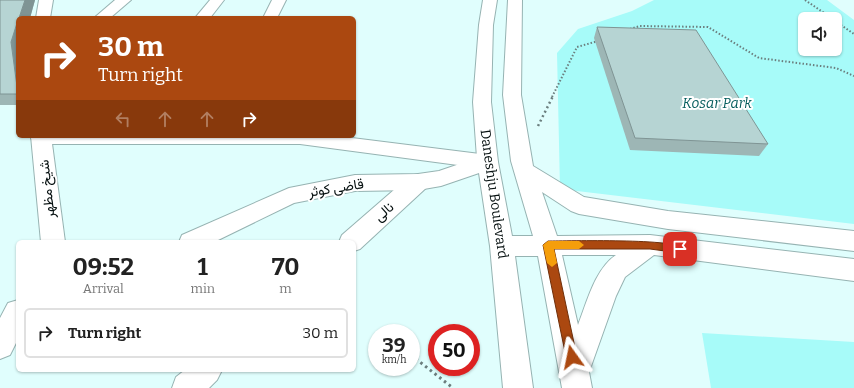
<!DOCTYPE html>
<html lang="en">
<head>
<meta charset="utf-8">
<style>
  :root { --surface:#fff; --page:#f2f2f2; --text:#222; --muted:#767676; --line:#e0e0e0 }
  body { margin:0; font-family:Bitter,Vazirmatn,serif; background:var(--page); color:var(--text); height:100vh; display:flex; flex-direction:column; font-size:15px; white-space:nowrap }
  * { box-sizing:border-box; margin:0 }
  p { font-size:13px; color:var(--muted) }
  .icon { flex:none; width:22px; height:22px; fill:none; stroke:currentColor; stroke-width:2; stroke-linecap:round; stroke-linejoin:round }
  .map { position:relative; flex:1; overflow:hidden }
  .panel { position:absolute; left:16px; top:240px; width:340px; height:132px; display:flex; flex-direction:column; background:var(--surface); border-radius:6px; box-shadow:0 1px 3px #0004 }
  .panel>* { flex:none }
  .hud { position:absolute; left:16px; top:16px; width:340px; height:122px; border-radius:6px; box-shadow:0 1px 3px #0004; background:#ab4810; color:#fff; overflow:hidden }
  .tools { position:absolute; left:798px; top:12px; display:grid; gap:8px }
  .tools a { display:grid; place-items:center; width:44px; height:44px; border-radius:6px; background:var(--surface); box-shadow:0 1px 3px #0004; font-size:20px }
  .speed { position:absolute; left:368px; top:324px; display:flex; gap:8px; font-size:20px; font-weight:700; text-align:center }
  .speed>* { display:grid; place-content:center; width:52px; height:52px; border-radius:50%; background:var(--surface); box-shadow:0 1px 3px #0004; line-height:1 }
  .speed small { font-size:10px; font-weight:400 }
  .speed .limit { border:6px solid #d22; background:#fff; color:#111 }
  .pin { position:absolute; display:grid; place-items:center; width:34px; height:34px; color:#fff; margin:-17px; border-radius:8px; box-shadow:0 2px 6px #0006 }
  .me { position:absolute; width:44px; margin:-22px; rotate:348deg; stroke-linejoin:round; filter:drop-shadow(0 0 3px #0008) }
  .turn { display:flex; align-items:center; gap:14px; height:84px; padding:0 16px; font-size:18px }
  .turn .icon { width:52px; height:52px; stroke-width:2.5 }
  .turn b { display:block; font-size:28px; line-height:34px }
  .lanes { display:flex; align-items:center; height:38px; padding:0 16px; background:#0003; justify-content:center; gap:20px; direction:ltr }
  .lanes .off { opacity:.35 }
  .eta { display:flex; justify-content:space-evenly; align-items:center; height:68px; text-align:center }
  .eta b { font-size:24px; font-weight:700; line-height:28px }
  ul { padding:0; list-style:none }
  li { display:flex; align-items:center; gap:12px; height:50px; margin:0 8px 6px; padding:0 8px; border:2px solid var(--line); border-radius:6px }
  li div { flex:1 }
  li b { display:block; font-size:15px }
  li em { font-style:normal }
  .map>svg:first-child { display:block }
  .green { fill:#a7fbf9; fill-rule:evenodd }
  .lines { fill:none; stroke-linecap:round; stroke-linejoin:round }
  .street-casing { stroke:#96b3b2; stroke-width:2 }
  .secondary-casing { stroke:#96b3b2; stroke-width:2 }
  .path-far2 { stroke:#6b7e7e; stroke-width:2; stroke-dasharray:1.5 2; stroke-linecap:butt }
  .path-far1 { stroke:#6b7e7e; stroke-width:2.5; stroke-dasharray:2 3; stroke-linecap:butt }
  .path { stroke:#6b7e7e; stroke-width:3; stroke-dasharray:2.5 3.5; stroke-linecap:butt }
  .street { fill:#fff; fill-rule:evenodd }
  .secondary { fill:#fff; fill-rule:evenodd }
  .wall { fill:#9db6b5 }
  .shaded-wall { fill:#7f9494 }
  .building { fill:#b6d4d3; stroke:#7f9494 }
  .route { fill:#ab4810; stroke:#6f2f0a }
  .slow { fill:#f59e0b }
  .labels { text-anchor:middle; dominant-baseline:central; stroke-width:4; stroke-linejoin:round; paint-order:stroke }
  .park-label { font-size:14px; font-style:italic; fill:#055d5d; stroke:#fff }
  .street-label { font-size:14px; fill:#061010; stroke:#fff }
</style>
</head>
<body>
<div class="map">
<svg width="854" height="388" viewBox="0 0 854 388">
  <rect width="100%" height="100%" fill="#e0fefd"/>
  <g class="green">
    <path d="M654,0H827L854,20V224L560,189L557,53L578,29L632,11ZM805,19H835V49H805Z"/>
    <polygon points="702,333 854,342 854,388 711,388"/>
  </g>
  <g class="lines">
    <defs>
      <g id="street">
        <polygon points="115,0 131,0 110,18 94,18"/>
        <polygon points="210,0 224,0 210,18 195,18"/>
        <polygon points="272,0 286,0 277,18 263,18"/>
        <polygon points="32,136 336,136 488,155 495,157 498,162 495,167 488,169 300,144 41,144 34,143 31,138"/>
        <polygon points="418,174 426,176 429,182 426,188 360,249 354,251 354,242 339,242 342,235 410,176"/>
        <polygon points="185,370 222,370 217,380 209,388 172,388 176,377"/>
      </g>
      <g id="secondary">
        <polygon points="39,0 53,0 50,18 36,18"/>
        <path d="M483,0H497L493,25L491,102L498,162L512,236H533L511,161L503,95L508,0H522L521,95L533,166L584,197L668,211L854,231V251L668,229L579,214L571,211L542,192L557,236L650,235L854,259V281L654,255L625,277L616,296L589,372L592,388H562L538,256H515L533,388H503L490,246L479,173L441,186L418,190L355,191L294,203L214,242H179L182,235L289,188L355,175L418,174L439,171L477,158L473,102L479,25ZM562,255H616C595,269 587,302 578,325Z"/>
        <polygon points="31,136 51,136 65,242 41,242"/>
        <polygon points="18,300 18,339 10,355 0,359 0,318 8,303"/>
      </g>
    </defs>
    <use href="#street" class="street-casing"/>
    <use href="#secondary" class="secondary-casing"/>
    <g class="path-far2">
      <polyline points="805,0 833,19"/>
      <polyline points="835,21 854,34"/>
      <polyline points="630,29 640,26 708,27 759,58 836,68 854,76"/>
      <polyline points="552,97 577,47 598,41"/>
    </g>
    <polyline class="path-far1" points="538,126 553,96"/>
    <polyline class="path" points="411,355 453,388"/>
    <use href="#street" class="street"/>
    <use href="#secondary" class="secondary"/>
  </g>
  <g class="wall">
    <polygon points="0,0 35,0 30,18 18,18 18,105 0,105"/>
    <polygon points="597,27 768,144 759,156 630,150 594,38"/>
  </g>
  <g class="shaded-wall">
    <polygon points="25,0 35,0 30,18 19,18"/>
    <polygon points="18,20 18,91 11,42"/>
  </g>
  <g class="building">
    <polygon points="0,0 25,0 19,18 18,18 18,20 11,42 18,94 0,94"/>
    <polygon points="597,27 696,30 768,144 635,138"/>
  </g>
  <path class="route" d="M548,241C566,241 679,238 685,249L680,253L650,249H554L577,357L576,361L572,363L567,361L566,357L543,245Z"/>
  <polygon class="slow" points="548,241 579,241 584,245 579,249 554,249 557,263 552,267 547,263 543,245"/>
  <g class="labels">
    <g class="park-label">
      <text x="717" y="103">Kosar Park</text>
    </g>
    <g class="street-label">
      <text transform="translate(336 188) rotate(-9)">قاضی کوثر</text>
      <text transform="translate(47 189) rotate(-96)">شیخ مظهر</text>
      <text transform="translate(494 194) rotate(82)">Daneshju Boulevard</text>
      <text transform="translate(384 212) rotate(-42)">نالی</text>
    </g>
  </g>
</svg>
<div class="tools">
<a><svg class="icon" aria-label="sound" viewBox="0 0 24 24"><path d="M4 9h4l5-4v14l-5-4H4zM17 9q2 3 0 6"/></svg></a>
</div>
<div class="speed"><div>39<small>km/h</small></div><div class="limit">50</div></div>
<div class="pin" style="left:680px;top:249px;background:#d93025"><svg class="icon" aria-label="arrive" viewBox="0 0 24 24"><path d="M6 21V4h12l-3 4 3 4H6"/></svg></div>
<svg class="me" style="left:572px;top:357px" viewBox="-20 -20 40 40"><path d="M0-17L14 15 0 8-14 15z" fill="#ab4810" stroke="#fff" stroke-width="4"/></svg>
<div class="hud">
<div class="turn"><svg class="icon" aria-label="right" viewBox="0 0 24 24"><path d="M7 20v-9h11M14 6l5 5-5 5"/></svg><div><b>30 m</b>Turn right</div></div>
<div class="lanes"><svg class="icon off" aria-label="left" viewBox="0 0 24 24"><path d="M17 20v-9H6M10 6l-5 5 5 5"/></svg><svg class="icon off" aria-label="ahead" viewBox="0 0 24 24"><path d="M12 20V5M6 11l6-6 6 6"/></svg><svg class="icon off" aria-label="ahead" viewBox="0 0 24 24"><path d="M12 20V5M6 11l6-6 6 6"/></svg><svg class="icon" aria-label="right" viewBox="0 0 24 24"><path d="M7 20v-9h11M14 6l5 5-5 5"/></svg></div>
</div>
<section class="panel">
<div class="eta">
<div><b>09:52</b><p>Arrival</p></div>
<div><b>1</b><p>min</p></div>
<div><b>70</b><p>m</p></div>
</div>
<ul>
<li><svg class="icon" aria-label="right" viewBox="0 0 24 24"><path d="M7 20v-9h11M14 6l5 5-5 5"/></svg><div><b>Turn right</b></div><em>30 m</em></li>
</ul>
</section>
</div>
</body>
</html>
